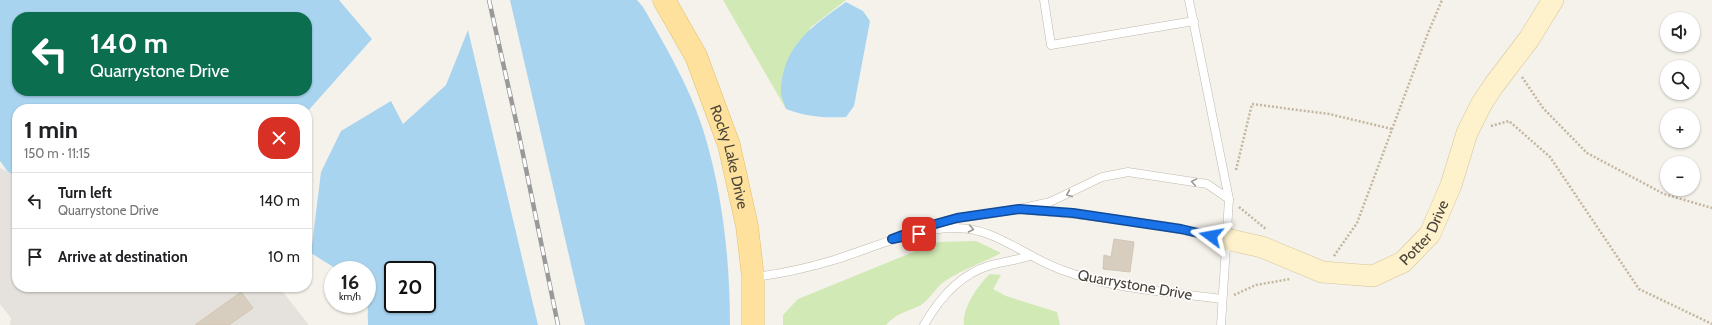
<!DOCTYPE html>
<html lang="en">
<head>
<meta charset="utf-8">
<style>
  :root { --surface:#fff; --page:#f2f2f2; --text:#202124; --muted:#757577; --line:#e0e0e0 }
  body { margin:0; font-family:Cabin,sans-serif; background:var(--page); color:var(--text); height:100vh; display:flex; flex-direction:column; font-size:15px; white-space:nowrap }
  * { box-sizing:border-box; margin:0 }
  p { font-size:13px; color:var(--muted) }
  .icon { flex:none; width:22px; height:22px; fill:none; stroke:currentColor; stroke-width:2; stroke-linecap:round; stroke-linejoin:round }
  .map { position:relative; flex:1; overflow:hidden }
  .details { position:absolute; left:12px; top:104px; width:300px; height:188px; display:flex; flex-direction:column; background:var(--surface); border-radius:16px; box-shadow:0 1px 3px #0004 }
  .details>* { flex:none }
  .banner { position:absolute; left:12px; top:12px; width:300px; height:84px; border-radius:16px; box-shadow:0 1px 3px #0004; background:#0b6e4f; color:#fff; overflow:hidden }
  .fabs { position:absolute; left:1660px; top:12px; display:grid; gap:8px }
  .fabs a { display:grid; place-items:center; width:40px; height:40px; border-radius:50%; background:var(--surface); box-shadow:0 1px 3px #0004; font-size:20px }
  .speed { position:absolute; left:324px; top:261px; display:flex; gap:8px; font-size:20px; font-weight:700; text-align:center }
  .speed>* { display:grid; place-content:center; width:52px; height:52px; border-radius:50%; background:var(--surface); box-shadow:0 1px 3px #0004; line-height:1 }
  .speed small { font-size:10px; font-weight:400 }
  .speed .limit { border:2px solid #111; border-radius:6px; background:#fff; color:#111 }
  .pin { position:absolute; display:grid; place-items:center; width:34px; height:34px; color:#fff; margin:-17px; border-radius:8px; box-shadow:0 2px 6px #0006 }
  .me { position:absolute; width:44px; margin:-22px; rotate:283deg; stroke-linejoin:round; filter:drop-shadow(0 0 3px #0008) }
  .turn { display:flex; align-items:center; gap:14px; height:84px; padding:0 12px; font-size:18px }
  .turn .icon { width:52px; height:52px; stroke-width:2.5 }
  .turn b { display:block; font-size:28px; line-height:34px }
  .round { display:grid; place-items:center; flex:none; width:42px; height:42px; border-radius:16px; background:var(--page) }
  .summary { display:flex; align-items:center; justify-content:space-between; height:68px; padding:0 12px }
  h1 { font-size:24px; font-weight:700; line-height:30px }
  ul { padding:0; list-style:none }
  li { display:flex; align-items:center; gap:12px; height:56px; padding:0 12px; border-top:1px solid var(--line) }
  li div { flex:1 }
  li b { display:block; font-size:15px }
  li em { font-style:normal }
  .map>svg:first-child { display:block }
  .industrial { fill:#e5e1dc }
  .green { fill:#d1e9b5 }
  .water { fill:#a9d4f0; fill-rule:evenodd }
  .building { fill:#d7cec0; stroke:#d2c6b3 }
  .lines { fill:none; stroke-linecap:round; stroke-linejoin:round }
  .lane-casing { stroke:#c1baad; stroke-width:9 }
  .secondary-casing { stroke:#d4c59b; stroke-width:22 }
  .primary-casing { stroke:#e3bf6b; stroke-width:23 }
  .path { stroke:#c3b69f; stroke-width:2.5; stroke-dasharray:2 2; stroke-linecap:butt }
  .lane { stroke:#fff; stroke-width:8 }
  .secondary { stroke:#fef2cc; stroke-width:21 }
  .primary { stroke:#fde19c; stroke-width:22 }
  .rail-casing { stroke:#999; stroke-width:4.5 }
  .rail { stroke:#fff; stroke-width:3; stroke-dasharray:9; stroke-linecap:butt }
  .oneway { stroke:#9b9892 }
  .route-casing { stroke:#114b97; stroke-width:10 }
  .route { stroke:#1a73e8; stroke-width:7 }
  .labels { text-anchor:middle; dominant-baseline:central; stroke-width:3; stroke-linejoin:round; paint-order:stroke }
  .street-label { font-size:15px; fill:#4a4339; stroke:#fff }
</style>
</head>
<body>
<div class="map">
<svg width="1712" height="325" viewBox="0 0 1712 325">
  <rect width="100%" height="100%" fill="#f5f2eb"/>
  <polygon class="industrial" points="0,168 17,176 17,287 279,287 309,325 10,325 11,318 0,304"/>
  <g class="green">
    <polygon points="723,0 846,0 811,27 781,89 786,109"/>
    <path d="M976,241L1001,253C983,263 963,269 945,281C936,287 930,299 921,305C906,313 899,311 886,325H783V315L798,299L938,242Z"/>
    <path d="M990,274L1001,275L993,289L1006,296L1057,312L1060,325H964C962,308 978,285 990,274Z"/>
  </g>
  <g class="water">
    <path d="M0,0H339L372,39L307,112V109H17V176L8,172L0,161ZM17,17H307V91H17Z"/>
    <path d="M510,0H637L643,7C666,47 692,91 705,136C723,196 730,262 730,325H585Z"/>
    <path d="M846,2L863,11L870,21L854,106L846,117C823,118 808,117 786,109C784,103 780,94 781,88C784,44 814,25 846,2Z"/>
    <path d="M468,30L538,325H368L367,270H338L311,253L321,172L341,131L391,101L403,124L446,85ZM393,270H427V304H393Z"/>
  </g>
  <g class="building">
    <polygon points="1114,239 1134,242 1130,272 1103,269 1104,255 1111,257"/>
    <polygon points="241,292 253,308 229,325 195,325"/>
  </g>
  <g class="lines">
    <defs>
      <g id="lane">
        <polyline points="1044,0 1051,45 1194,21"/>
        <polyline points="1189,0 1229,199 1221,325"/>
        <path d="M1027,210C1094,215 1160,224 1225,239"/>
        <polyline points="919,229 957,218 1019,209 1050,202 1102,177 1128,172 1207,184 1229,199"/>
        <path d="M754,277C782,274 807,268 834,260C873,248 911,229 953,228C993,226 1025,257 1062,270C1112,289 1169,292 1222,299"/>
        <path d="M924,325C939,299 959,275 988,266C1002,262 1017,260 1030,256"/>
      </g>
      <g id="secondary">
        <path id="s1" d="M1226,239L1262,247L1322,272L1373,276L1403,262L1430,234L1451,185L1467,133L1482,103L1494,85L1529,39L1553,0"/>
      </g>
      <g id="primary">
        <path id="s2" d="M664,0L696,56L729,145L747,226L753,277V325"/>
      </g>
    </defs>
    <use href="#lane" class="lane-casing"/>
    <use href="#secondary" class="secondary-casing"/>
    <use href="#primary" class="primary-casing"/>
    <g class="path">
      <polyline points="1522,77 1543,108 1587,153 1664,194 1712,208"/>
      <polyline points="1491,126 1509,121 1550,157 1639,289 1712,324"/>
      <polyline points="1236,170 1252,104 1329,114 1392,129"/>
      <polyline points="1239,207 1266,229"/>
      <polyline points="1334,256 1357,223 1428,33 1442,0"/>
      <polyline points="1234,295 1256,285 1290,279"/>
    </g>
    <use href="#lane" class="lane"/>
    <use href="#secondary" class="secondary"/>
    <use href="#primary" class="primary"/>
    <defs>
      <polyline id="rail" points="489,0 518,130 558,325"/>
    </defs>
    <use href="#rail" class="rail-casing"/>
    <use href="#rail" class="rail"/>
  </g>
  <defs><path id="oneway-chevron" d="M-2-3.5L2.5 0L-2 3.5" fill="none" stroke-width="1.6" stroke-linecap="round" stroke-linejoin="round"/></defs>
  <g class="oneway">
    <use href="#oneway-chevron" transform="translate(1194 182) rotate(-170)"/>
    <use href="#oneway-chevron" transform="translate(1069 194) rotate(157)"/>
    <use href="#oneway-chevron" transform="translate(971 229) rotate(11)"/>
  </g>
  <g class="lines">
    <defs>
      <polyline id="route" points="919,234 892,239 921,228 957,218 1019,209 1073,213 1181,229 1211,236"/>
    </defs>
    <use href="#route" class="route-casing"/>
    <use href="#route" class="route"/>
  </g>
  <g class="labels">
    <g class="street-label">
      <text stroke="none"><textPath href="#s2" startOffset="171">Rocky Lake Drive</textPath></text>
      <text stroke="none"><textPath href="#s1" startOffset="223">Potter Drive</textPath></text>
      <text transform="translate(1135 285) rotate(10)">Quarrystone Drive</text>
    </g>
  </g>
</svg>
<div class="fabs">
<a><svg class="icon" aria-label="sound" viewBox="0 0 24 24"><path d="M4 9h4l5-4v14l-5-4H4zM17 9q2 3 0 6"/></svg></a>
<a><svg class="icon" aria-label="search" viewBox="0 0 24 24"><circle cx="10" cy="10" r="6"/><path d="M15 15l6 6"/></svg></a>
<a>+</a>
<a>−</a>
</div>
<div class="speed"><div>16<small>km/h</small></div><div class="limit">20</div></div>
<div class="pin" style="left:919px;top:234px;background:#d93025"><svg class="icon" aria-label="arrive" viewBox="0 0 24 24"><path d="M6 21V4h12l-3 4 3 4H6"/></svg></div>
<svg class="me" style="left:1211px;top:236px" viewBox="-20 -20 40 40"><path d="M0-17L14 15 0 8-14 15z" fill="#1a73e8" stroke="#fff" stroke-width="4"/></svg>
<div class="banner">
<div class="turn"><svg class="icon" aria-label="left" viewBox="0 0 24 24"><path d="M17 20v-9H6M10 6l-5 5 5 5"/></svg><div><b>140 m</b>Quarrystone Drive</div></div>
</div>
<section class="details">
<div class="summary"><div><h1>1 min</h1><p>150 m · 11:15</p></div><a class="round" style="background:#d93025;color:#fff"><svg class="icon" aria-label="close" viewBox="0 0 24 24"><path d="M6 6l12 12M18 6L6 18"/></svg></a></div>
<ul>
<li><svg class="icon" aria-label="left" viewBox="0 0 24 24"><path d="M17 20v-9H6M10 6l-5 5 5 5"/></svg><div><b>Turn left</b><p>Quarrystone Drive</p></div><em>140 m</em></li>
<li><svg class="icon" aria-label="arrive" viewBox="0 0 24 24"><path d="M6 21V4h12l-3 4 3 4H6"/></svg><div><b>Arrive at destination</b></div><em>10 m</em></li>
</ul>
</section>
</div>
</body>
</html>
